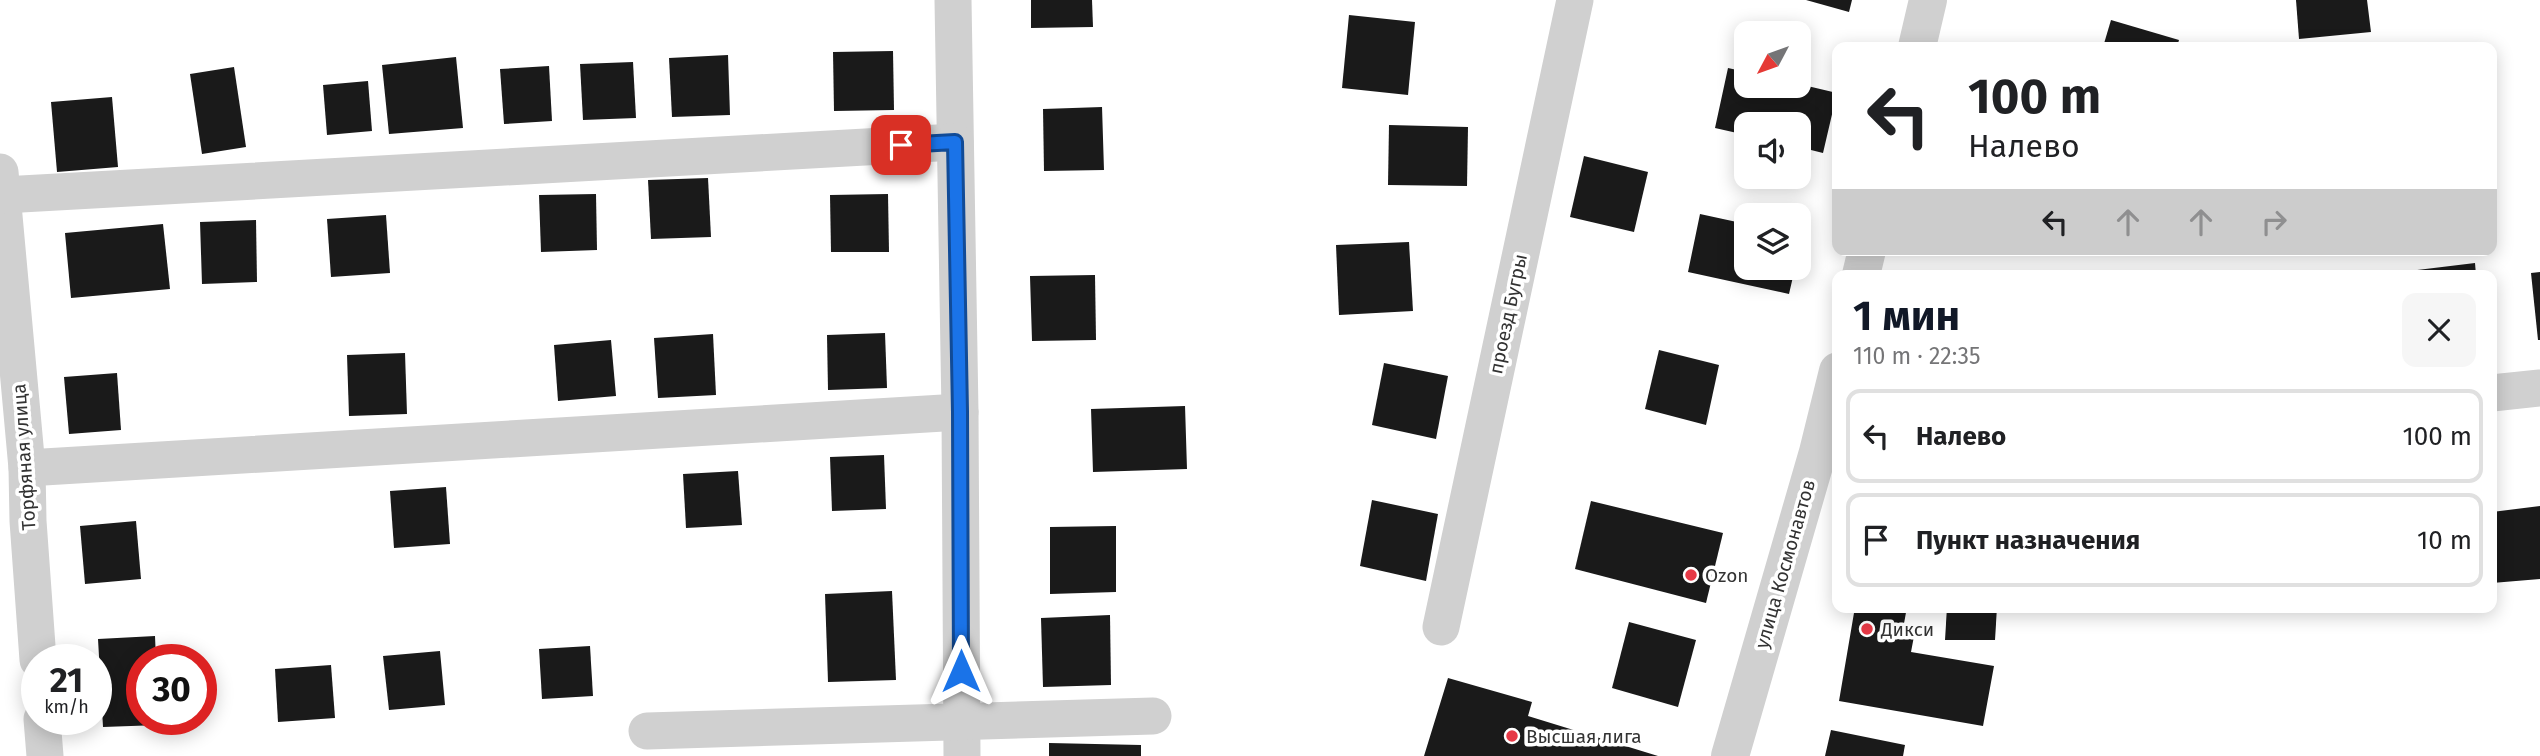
<!DOCTYPE html>
<html lang="ru">
<head>
<meta charset="utf-8">
<style>
  :root { --surface:#fff; --page:#f6f6f6; --text:#202124; --muted:#757577; --line:#e0e0e0; --accent:#111827 }
  body { margin:0; font-family:"Fira Sans",sans-serif; background:var(--page); color:var(--text); height:100vh; display:flex; flex-direction:column; font-size:26px; white-space:nowrap }
  * { box-sizing:border-box; margin:0 }
  p { font-size:23px; color:var(--muted) }
  .icon { flex:none; width:38px; height:38px; fill:none; stroke:currentColor; stroke-width:2; stroke-linecap:round; stroke-linejoin:round }
  .map { position:relative; flex:1; overflow:hidden }
  .side { position:absolute; left:1832px; top:270px; width:665px; height:343px; display:flex; flex-direction:column; background:var(--surface); border-radius:14px; box-shadow:0 4px 18px #0003 }
  .side>* { flex:none }
  .top-card { position:absolute; left:1832px; top:42px; width:665px; height:214px; border-radius:14px; box-shadow:0 4px 18px #0003; background:#fff; color:var(--text); overflow:hidden }
  .needle { width:46px; rotate:229deg }
  .controls { position:absolute; left:1734px; top:21px; display:grid; gap:14px }
  .controls a { display:grid; place-items:center; width:77px; height:77px; border-radius:14px; background:var(--surface); box-shadow:0 4px 18px #0003; font-size:35px }
  .speed { position:absolute; left:21px; top:644px; display:flex; gap:14px; font-size:35px; font-weight:700; text-align:center }
  .speed>* { display:grid; place-content:center; width:91px; height:91px; border-radius:50%; background:var(--surface); box-shadow:0 4px 18px #0003; line-height:1 }
  .speed small { font-size:18px; font-weight:400 }
  .speed .limit { border:10px solid #d22; background:#fff; color:#111 }
  .pin { position:absolute; display:grid; place-items:center; width:60px; height:60px; color:#fff; margin:-30px; border-radius:14px; box-shadow:0 4px 10px #0006 }
  .me { position:absolute; width:77px; margin:-38px; rotate:0deg; stroke-linejoin:round; filter:drop-shadow(0 0 5px #0008) }
  .turn { display:flex; align-items:center; gap:24px; height:147px; padding:0 21px; font-size:32px }
  .turn .icon { width:91px; height:91px; stroke-width:2.5 }
  .turn b { display:block; font-size:49px; line-height:60px }
  .lanes { display:flex; align-items:center; height:66px; padding:0 21px; background:#0003; justify-content:center; gap:35px; direction:ltr }
  .lanes .off { opacity:.35 }
  .round { display:grid; place-items:center; flex:none; width:74px; height:74px; border-radius:14px; background:var(--page) }
  .headline { display:flex; align-items:center; justify-content:space-between; height:119px; padding:0 21px }
  h1 { font-size:42px; font-weight:700; line-height:52px; color:var(--accent) }
  ul { padding:0; list-style:none }
  li { display:flex; align-items:center; gap:21px; height:94px; margin:0 14px 10px; padding:0 7px; border:4px solid var(--line); border-radius:14px }
  li div { flex:1 }
  li b { display:block; font-size:26px }
  li em { font-style:normal }
  .map>svg:first-child { display:block }
  .building { fill:#1a1a1a }
  .lines { fill:none; stroke-linecap:round; stroke-linejoin:round }
  .minor { stroke:#d0d0d0; stroke-width:37 }
  .tertiary { stroke:#d0d0d0; stroke-width:38 }
  .route-casing { stroke:#114b97; stroke-width:18 }
  .route { stroke:#1a73e8; stroke-width:12 }
  .poi-dot { fill:#e63946; stroke:#fff; stroke-width:2.5 }
  .labels { text-anchor:middle; dominant-baseline:central; stroke-width:7; stroke-linejoin:round; paint-order:stroke }
  .street-label { font-size:19px; fill:#333; stroke:#fff }
  .poi-label { font-size:19px; fill:#333; stroke:#fff; text-anchor:start }
</style>
</head>
<body>
<div class="map">
<svg width="2540" height="756" viewBox="0 0 2540 756">
  <rect width="100%" height="100%" fill="#fff"/>
  <g class="building">
    <polygon points="1031,0 1092,0 1093,27 1031,28"/>
    <polygon points="1806,0 1852,0 1849,12"/>
    <polygon points="2296,0 2367,0 2371,32 2299,39"/>
    <polygon points="1349,15 1415,22 1408,95 1342,88"/>
    <polygon points="2111,20 2179,40 2177,47 2103,47"/>
    <polygon points="893,51 894,110 834,111 833,52"/>
    <polygon points="728,55 730,115 672,117 669,58"/>
    <polygon points="456,57 463,128 389,134 382,65"/>
    <polygon points="633,62 636,118 583,120 580,64"/>
    <polygon points="549,66 552,121 504,124 500,69"/>
    <polygon points="234,67 246,147 202,154 190,74"/>
    <polygon points="1728,68 1746,72 1746,86 1799,84 1837,93 1823,153 1799,147 1799,124 1746,124 1746,135 1715,128"/>
    <polygon points="368,81 372,131 327,135 323,85"/>
    <polygon points="112,97 118,167 57,172 51,102"/>
    <polygon points="1102,107 1104,170 1044,171 1043,109"/>
    <polygon points="1389,125 1468,127 1467,186 1388,185"/>
    <polygon points="1584,156 1648,172 1634,232 1570,217"/>
    <polygon points="708,178 711,237 651,239 648,180"/>
    <polygon points="596,194 597,250 541,252 539,195"/>
    <polygon points="888,194 889,252 831,252 830,195"/>
    <polygon points="1700,214 1746,224 1746,268 1795,268 1789,294 1688,272"/>
    <polygon points="386,215 390,273 331,277 327,219"/>
    <polygon points="256,220 257,282 202,284 200,222"/>
    <polygon points="163,224 170,289 71,298 65,233"/>
    <polygon points="1409,242 1413,311 1339,315 1336,245"/>
    <polygon points="2475,263 2476,275 2409,275 2409,271"/>
    <polygon points="2540,272 2540,340 2538,340 2531,273"/>
    <polygon points="1095,275 1096,340 1032,341 1030,276"/>
    <polygon points="885,333 887,388 828,390 827,335"/>
    <polygon points="713,334 716,395 658,398 654,338"/>
    <polygon points="611,340 616,396 558,401 554,345"/>
    <polygon points="1659,350 1719,365 1706,425 1645,409"/>
    <polygon points="405,353 407,414 349,416 347,355"/>
    <polygon points="1384,363 1448,376 1436,439 1372,425"/>
    <polygon points="117,373 121,430 69,434 64,377"/>
    <polygon points="1185,406 1187,469 1093,472 1091,409"/>
    <polygon points="884,455 886,509 832,511 830,457"/>
    <polygon points="738,471 742,525 686,528 683,474"/>
    <polygon points="446,487 450,544 394,548 390,491"/>
    <polygon points="1372,500 1438,514 1426,581 1360,566"/>
    <polygon points="1591,501 1723,533 1706,603 1575,569"/>
    <polygon points="2540,506 2540,579 2492,583 2492,512"/>
    <polygon points="136,521 141,579 85,584 80,526"/>
    <polygon points="1116,526 1116,592 1050,594 1050,527"/>
    <polygon points="892,591 896,680 828,682 825,594"/>
    <polygon points="1855,607 1907,607 1903,629 1915,631 1911,652 1994,666 1983,726 1839,701"/>
    <polygon points="1947,607 1997,607 1995,640 1945,640"/>
    <polygon points="1110,615 1111,685 1043,687 1041,618"/>
    <polygon points="1629,622 1696,640 1678,707 1612,688"/>
    <polygon points="155,636 156,660 142,660 142,719 159,719 159,725 103,727 98,639"/>
    <polygon points="590,646 593,696 542,699 539,649"/>
    <polygon points="440,651 445,705 389,710 383,656"/>
    <polygon points="331,665 335,718 278,722 275,669"/>
    <polygon points="1448,678 1532,702 1528,716 1658,756 1424,756"/>
    <polygon points="1831,730 1905,745 1903,756 1825,756"/>
    <polygon points="1049,743 1141,745 1141,756 1049,756"/>
  </g>
  <g class="lines">
    <g class="minor">
      <polyline points="953,0 960,412 962,756"/>
      <polyline points="0,172 27,468 28,521 38,660"/>
      <polyline points="3,195 955,142"/>
      <polyline points="2492,393 2540,388"/>
      <polyline points="27,468 960,412"/>
      <polyline points="1441,627 1575,0"/>
      <polyline points="42,719 45,756"/>
      <polyline points="647,731 1153,716"/>
    </g>
    <g class="tertiary">
      <polyline points="1917,47 1928,0"/>
      <polyline points="1861,275 1867,250"/>
      <polyline points="1730,756 1818,452 1838,371"/>
    </g>
  </g>
  <g class="lines">
    <defs>
      <polyline id="route" points="901,145 955,142 960,412 961,671"/>
    </defs>
    <use href="#route" class="route-casing"/>
    <use href="#route" class="route"/>
  </g>
  <g class="poi-dot">
    <circle cx="1691" cy="575" r="7"/>
    <circle cx="1867" cy="629" r="7"/>
    <circle cx="1512" cy="736" r="7"/>
  </g>
  <g class="labels">
    <g class="street-label">
      <text transform="translate(1508 314) rotate(-78)">проезд Бугры</text>
      <text transform="translate(24 457) rotate(-94)">Торфяная улица</text>
      <text transform="translate(1785 564) rotate(-74)">улица Космонавтов</text>
    </g>
    <g class="poi-label">
      <text x="1705" y="575">Ozon</text>
      <text x="1881" y="629">Дикси</text>
      <text x="1526" y="736">Высшая лига</text>
    </g>
  </g>
</svg>
<div class="controls">
<a><svg class="needle" viewBox="-14 -14 28 28"><path d="M0-13l5 13h-10z" fill="#e53935"/><path d="M0 13l5-13h-10z" fill="#757577"/></svg></a>
<a><svg class="icon" aria-label="sound" viewBox="0 0 24 24"><path d="M4 9h4l5-4v14l-5-4H4zM17 9q2 3 0 6"/></svg></a>
<a><svg class="icon" aria-label="layers" viewBox="0 0 24 24"><path d="M12 4l9 5-9 5-9-5zM3 14l9 5 9-5"/></svg></a>
</div>
<div class="speed"><div>21<small>km/h</small></div><div class="limit">30</div></div>
<div class="pin" style="left:901px;top:145px;background:#d93025"><svg class="icon" aria-label="arrive" viewBox="0 0 24 24"><path d="M6 21V4h12l-3 4 3 4H6"/></svg></div>
<svg class="me" style="left:961px;top:671px" viewBox="-20 -20 40 40"><path d="M0-17L14 15 0 8-14 15z" fill="#1a73e8" stroke="#fff" stroke-width="4"/></svg>
<div class="top-card">
<div class="turn"><svg class="icon" aria-label="left" viewBox="0 0 24 24"><path d="M17 20v-9H6M10 6l-5 5 5 5"/></svg><div><b>100 m</b>Налево</div></div>
<div class="lanes"><svg class="icon" aria-label="left" viewBox="0 0 24 24"><path d="M17 20v-9H6M10 6l-5 5 5 5"/></svg><svg class="icon off" aria-label="ahead" viewBox="0 0 24 24"><path d="M12 20V5M6 11l6-6 6 6"/></svg><svg class="icon off" aria-label="ahead" viewBox="0 0 24 24"><path d="M12 20V5M6 11l6-6 6 6"/></svg><svg class="icon off" aria-label="right" viewBox="0 0 24 24"><path d="M7 20v-9h11M14 6l5 5-5 5"/></svg></div>
</div>
<section class="side">
<div class="headline"><div><h1>1 мин</h1><p>110 m · 22:35</p></div><a class="round"><svg class="icon" aria-label="close" viewBox="0 0 24 24"><path d="M6 6l12 12M18 6L6 18"/></svg></a></div>
<ul>
<li><svg class="icon" aria-label="left" viewBox="0 0 24 24"><path d="M17 20v-9H6M10 6l-5 5 5 5"/></svg><div><b>Налево</b></div><em>100 m</em></li>
<li><svg class="icon" aria-label="arrive" viewBox="0 0 24 24"><path d="M6 21V4h12l-3 4 3 4H6"/></svg><div><b>Пункт назначения</b></div><em>10 m</em></li>
</ul>
</section>
</div>
</body>
</html>
